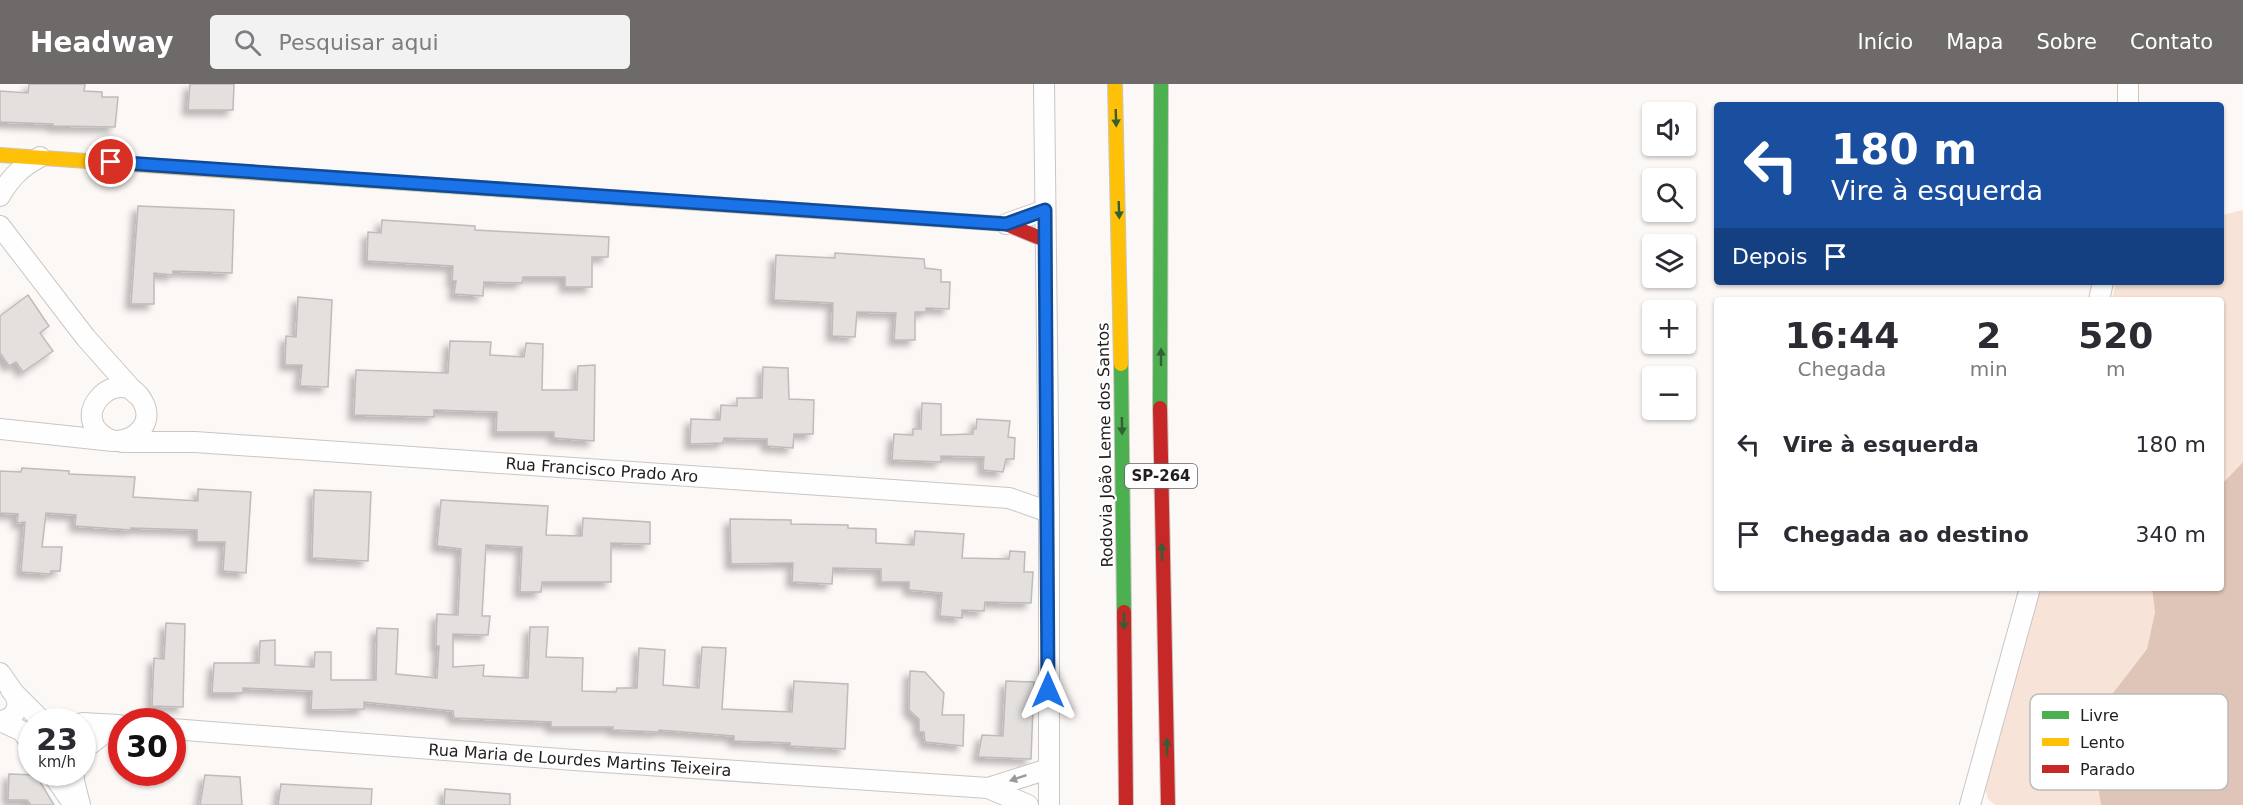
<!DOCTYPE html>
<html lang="pt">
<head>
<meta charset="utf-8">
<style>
  :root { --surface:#fff; --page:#f2f2f3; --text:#2b2b33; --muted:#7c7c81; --accent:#6e6a69 }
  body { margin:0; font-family:"DejaVu Sans",sans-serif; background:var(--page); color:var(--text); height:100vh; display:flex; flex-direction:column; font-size:22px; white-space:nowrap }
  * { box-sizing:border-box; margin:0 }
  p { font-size:20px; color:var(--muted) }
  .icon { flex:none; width:33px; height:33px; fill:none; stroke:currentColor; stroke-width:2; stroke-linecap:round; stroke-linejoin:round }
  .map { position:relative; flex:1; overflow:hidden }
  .panel { position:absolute; left:1714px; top:213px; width:510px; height:294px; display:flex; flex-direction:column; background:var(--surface); border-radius:6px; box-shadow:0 2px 4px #0004 }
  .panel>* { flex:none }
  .hud { position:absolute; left:1714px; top:18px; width:510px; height:183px; border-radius:6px; box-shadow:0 2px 4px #0004; background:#1a4fa0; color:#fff; overflow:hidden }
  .controls { position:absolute; left:1642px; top:18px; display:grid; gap:12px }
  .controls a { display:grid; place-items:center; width:54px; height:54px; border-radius:6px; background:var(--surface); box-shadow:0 2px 4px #0004; font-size:30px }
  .speed { position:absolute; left:18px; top:624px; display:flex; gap:12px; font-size:30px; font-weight:700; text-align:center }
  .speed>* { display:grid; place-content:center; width:78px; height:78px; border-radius:50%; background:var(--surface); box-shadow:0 2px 4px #0004; line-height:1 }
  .speed small { font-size:15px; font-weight:400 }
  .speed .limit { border:9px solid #d22; background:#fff; color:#111 }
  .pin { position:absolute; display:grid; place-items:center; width:51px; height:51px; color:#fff; margin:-26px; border:3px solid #fff; border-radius:50%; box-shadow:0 2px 6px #0007 }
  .me { position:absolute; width:66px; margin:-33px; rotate:0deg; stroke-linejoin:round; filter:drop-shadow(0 0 4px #0008) }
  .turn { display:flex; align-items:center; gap:21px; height:126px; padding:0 18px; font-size:27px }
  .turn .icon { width:78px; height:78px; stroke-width:2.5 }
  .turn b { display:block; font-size:42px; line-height:51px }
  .then { display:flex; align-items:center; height:57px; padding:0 18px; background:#0003; gap:12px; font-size:22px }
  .eta { display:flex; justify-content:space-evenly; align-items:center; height:102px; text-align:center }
  .eta b { font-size:36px; font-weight:700; line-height:42px }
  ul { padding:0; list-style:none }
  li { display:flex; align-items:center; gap:18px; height:90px; padding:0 18px }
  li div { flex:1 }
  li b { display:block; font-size:22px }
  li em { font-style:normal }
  header { display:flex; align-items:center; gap:36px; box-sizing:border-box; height:84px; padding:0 30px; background:var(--accent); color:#fff }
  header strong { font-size:28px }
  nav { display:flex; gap:33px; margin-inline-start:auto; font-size:21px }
  .search { width:420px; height:54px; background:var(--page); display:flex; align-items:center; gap:15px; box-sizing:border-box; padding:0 21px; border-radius:6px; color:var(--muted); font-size:22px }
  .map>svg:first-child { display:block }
  .green { fill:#f8e3d8 }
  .water { fill:#dfc5b8 }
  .building { fill:#e3e0de; stroke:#bebbba; stroke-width:1.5; filter:url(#shadow) }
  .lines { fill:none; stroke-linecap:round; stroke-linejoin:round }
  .street-casing { stroke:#c9c6c4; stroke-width:22 }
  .fast-casing { stroke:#c9c6c4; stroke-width:16 }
  .slow-casing { stroke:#c9c6c4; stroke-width:16 }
  .jam-casing { stroke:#c9c6c4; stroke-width:16 }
  .street { stroke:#fffefe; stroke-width:20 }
  .fast { stroke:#4caf50; stroke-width:14 }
  .slow { stroke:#ffc107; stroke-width:14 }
  .jam { stroke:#c62828; stroke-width:14 }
  .oneway { fill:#345f34 }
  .oneway2 { fill:#9b9999 }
  .route-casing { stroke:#114b97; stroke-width:15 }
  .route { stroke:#1a73e8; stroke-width:10 }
  .labels { text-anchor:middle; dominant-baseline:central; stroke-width:4.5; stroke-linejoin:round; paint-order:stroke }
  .shield { fill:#fff; stroke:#646261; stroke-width:1.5 }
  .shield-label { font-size:15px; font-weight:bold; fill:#211e1d }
  .street-label { font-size:16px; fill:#211e1d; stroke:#fff }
  .key { fill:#fff; stroke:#bcbcbb; stroke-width:1.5 }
  .key-label { font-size:16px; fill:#211e1d }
</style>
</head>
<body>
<header>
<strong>Headway</strong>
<div class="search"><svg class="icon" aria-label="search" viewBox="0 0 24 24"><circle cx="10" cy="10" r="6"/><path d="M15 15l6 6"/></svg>Pesquisar aqui</div>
<nav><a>Início</a><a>Mapa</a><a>Sobre</a><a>Contato</a></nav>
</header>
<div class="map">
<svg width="2243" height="721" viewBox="0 0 2243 721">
  <defs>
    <filter id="shadow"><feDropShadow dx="-5.5" dy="5.5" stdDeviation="3" flood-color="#0004"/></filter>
  </defs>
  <rect width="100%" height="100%" fill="#fcf8f6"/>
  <g class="green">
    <polygon points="2243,126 2243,378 2222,400 2222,216 2112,216 2116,198 2222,198 2222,131"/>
    <polygon points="2040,504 2152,504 2155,528 2147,565 2113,609 2099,709 2101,721 1995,721 1988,715 1985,704"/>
  </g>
  <polygon class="water" points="2243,378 2243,721 2101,721 2099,709 2113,609 2147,565 2155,528 2152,504 2222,504 2222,400"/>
  <g class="building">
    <polygon points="29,0 85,0 84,7 102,8 102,13 118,13 115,43 53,42 53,40 0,38 0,7 28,9"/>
    <polygon points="190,0 234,0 233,26 188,26"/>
    <polygon points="138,122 234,126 232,189 173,187 173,191 154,189 154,220 131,220"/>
    <polygon points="382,136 475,142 475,146 609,153 608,173 592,173 592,203 565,203 565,193 523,193 522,199 484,198 483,212 454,210 456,197 452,197 453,182 367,177 368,148 381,149"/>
    <polygon points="835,169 924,175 925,184 941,186 941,198 950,198 949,225 926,224 926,228 915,228 915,256 894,256 896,229 857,228 855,253 832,252 833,219 774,216 776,171 835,174"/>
    <polygon points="28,211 49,242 40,249 53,267 23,288 16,278 9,282 0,269 0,232"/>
    <polygon points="298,213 332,216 328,303 300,302 302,281 285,281 286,252 296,253"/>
    <polygon points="450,257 491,258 490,271 524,273 526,259 543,260 542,306 577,306 578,282 595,281 594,357 554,354 554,348 496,348 497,328 434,326 434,333 354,331 356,286 448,289"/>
    <polygon points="763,283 788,284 789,315 814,316 813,350 794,350 793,364 767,362 767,355 724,354 723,359 690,360 691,335 720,336 721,321 737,322 737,314 762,314"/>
    <polygon points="922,319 941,320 941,351 973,350 973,345 976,345 977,335 1010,337 1008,353 1015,354 1014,375 1006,375 1003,388 983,386 984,373 941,372 941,378 892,376 894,350 913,351 913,345 921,345"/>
    <polygon points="22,384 69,387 69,390 135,393 133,413 198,417 198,405 251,408 246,489 223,487 225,458 197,458 197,446 131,444 131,446 75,442 76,431 46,429 42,463 62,463 60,487 51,487 51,490 21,488 25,438 17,439 18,430 0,429 0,387 21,388"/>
    <polygon points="314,406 371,408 368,477 312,474"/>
    <polygon points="441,416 548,422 546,451 582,452 583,434 650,438 650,460 611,459 611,498 542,498 541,508 520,508 522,463 486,461 482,532 490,532 488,551 453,550 453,583 484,581 483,592 528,594 530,543 548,543 546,573 583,574 582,607 616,608 617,604 637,604 639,564 665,566 663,601 699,604 702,563 726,564 722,625 792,628 794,597 848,600 845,665 790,662 790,659 734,657 734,652 659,646 659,648 613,646 613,643 551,643 551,638 454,634 453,627 364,618 364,625 311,626 312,607 243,604 243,609 212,609 214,579 259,579 260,557 275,556 275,581 314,583 315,568 331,568 331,596 376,596 377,544 398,545 396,590 437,594 439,562 436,562 437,530 458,531 461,465 437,462"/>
    <polygon points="730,435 791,436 791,440 848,441 848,444 876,445 876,459 914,461 915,447 964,450 962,474 1009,475 1010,467 1025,468 1024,488 1033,488 1031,519 985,518 984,527 962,526 962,534 940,532 942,509 909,506 909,498 881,498 881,485 833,484 832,500 792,498 793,479 731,480"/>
    <polygon points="166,539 185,540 183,623 152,622 154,574 164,575"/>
    <polygon points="910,587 925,588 944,609 942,631 964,631 963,662 925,658 924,648 919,648 919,635 909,626"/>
    <polygon points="1006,597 1034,598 1031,675 978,673 982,651 1003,652"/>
    <polygon points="9,690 36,691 54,721 31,721 27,716 8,716"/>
    <polygon points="205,691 240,693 242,721 200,721"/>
    <polygon points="281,700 372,705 371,721 278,721"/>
    <polygon points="445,705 510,710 510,721 444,721"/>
  </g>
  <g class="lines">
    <defs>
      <g id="street">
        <polyline points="1044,0 1049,428 1049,721"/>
        <polyline points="2128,21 2128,0"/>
        <path d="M0,112C10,94 21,83 40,73"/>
        <polyline points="1006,140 1045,126"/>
        <polyline points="0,142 86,254 136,310"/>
        <polyline points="2099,216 2103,198"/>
        <path d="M0,345L113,357C134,358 155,340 143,318C120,275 60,336 113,357"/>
        <polyline points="122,358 195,358 1009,414 1049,428"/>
        <polyline points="0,589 14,609 43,638"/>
        <path d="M0,637C17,635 23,618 11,606"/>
        <polyline points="0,637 22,647 32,661"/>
        <polyline points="58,638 66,638"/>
        <polyline points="82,639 119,641"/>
        <polyline points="172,645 574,676 988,704 1028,721"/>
        <polyline points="82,667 103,650 122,643"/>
        <polyline points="51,688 74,721"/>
        <polyline points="74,688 74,697 80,721"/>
        <polyline points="988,704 1048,685"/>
        <polyline points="1970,721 2030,504"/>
      </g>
      <g id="fast">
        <polyline points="275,90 638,115"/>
        <polyline points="1121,280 1124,528"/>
        <polyline points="1160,324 1161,0"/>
      </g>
      <g id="slow">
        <polyline points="1115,0 1121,280"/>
        <polyline points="0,71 275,90"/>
        <polyline points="638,115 961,137"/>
      </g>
      <g id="jam">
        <polyline points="961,137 1006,140 1045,156"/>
        <polyline points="1160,324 1168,721"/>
        <polyline points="1124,528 1126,721"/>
      </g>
    </defs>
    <use href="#street" class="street-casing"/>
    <use href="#fast" class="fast-casing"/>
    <use href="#slow" class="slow-casing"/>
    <use href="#jam" class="jam-casing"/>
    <use href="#street" class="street"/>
    <use href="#fast" class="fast"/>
    <use href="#slow" class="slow"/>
    <use href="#jam" class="jam"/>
  </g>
  <defs><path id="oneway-solid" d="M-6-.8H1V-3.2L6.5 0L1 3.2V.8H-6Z" transform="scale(1.5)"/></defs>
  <g class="oneway">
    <use href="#oneway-solid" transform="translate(1116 34) rotate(88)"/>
    <use href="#oneway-solid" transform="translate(1119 126) rotate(88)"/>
    <use href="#oneway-solid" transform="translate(1161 273) rotate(-90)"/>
    <use href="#oneway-solid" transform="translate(1122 342) rotate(89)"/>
    <use href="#oneway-solid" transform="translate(1162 468) rotate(-91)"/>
    <use href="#oneway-solid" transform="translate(1124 537) rotate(89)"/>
    <use href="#oneway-solid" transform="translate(1167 663) rotate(-91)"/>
  </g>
  <use class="oneway2" href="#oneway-solid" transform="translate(1018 694) rotate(161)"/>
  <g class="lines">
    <defs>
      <polyline id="route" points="111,78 1006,140 1045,126 1048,606"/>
    </defs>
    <use href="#route" class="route-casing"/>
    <use href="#route" class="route"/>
  </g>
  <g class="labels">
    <rect class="shield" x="1125" y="380" width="72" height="24" rx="4.5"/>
    <g class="shield-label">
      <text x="1161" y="392">SP-264</text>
    </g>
    <g class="street-label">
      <text transform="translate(1105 361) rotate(-91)">Rodovia João Leme dos Santos</text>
      <text transform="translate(602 386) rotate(4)">Rua Francisco Prado Aro</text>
      <text transform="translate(580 676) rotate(4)">Rua Maria de Lourdes Martins Teixeira</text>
    </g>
  </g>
  <rect x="2030" y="610" width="198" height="96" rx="9" class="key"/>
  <rect x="2042" y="627" width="27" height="8" fill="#4caf50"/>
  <rect x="2042" y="654" width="27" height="8" fill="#ffc107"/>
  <rect x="2042" y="681" width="27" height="8" fill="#c62828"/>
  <g class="key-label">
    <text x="2080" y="637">Livre</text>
    <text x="2080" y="664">Lento</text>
    <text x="2080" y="691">Parado</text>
  </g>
</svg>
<div class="controls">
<a><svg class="icon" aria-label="sound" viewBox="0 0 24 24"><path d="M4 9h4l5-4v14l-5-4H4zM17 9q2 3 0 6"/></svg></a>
<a><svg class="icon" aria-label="search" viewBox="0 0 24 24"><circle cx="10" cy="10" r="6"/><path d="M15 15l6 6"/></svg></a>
<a><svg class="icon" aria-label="layers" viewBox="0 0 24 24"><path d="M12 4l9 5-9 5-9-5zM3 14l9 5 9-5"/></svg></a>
<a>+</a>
<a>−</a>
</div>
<div class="speed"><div>23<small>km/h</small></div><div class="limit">30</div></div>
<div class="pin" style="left:111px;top:78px;background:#d93025"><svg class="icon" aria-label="arrive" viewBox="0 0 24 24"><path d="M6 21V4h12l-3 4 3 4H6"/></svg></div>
<svg class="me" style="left:1048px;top:606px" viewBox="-20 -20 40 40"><path d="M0-17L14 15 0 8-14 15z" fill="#1a73e8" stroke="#fff" stroke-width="4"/></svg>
<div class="hud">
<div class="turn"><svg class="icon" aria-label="left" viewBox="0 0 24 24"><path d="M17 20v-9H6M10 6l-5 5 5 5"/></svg><div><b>180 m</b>Vire à esquerda</div></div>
<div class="then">Depois<svg class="icon" aria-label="arrive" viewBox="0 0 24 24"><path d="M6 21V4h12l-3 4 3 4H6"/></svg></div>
</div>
<section class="panel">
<div class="eta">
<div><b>16:44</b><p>Chegada</p></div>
<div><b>2</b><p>min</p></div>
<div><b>520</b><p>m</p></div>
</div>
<ul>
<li><svg class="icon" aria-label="left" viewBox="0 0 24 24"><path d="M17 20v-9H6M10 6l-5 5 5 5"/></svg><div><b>Vire à esquerda</b></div><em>180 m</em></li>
<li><svg class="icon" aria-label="arrive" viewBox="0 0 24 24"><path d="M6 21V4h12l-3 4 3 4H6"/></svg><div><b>Chegada ao destino</b></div><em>340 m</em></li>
</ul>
</section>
</div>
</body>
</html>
